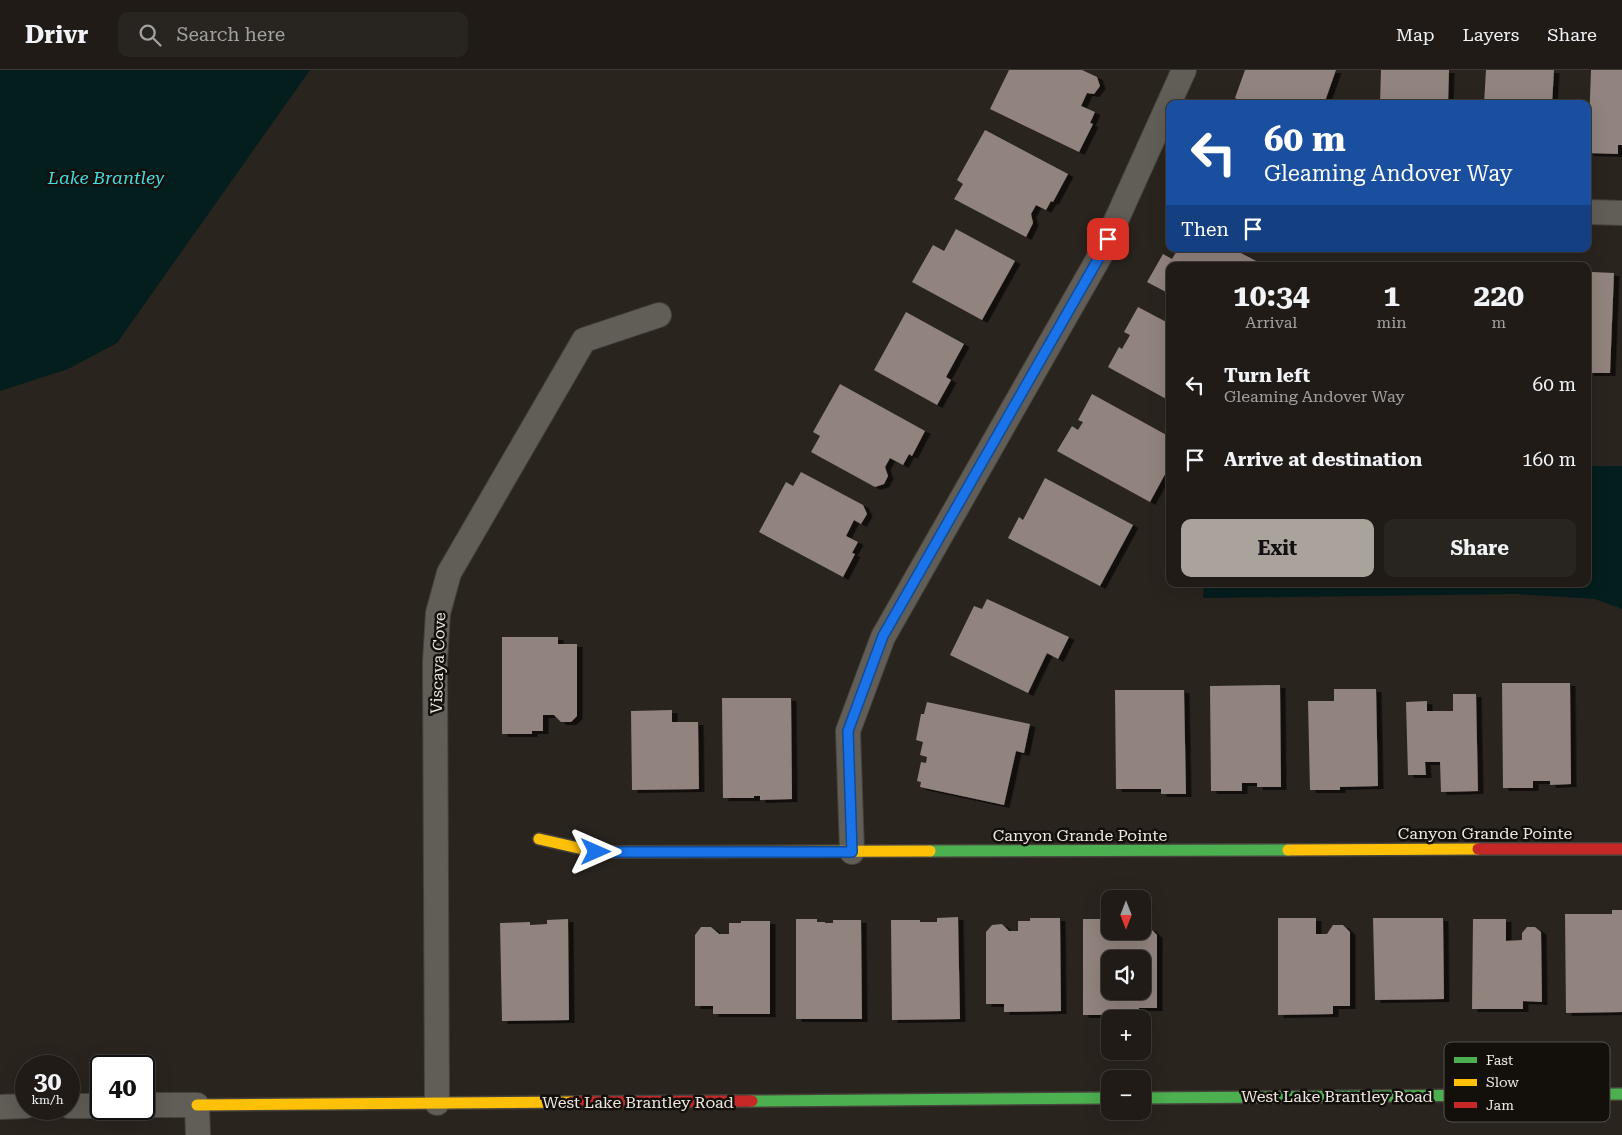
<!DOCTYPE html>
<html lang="en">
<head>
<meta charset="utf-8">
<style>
  :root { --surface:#201b16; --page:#28241f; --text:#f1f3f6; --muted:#a2a1a1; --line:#3d3935; --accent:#a9a39c }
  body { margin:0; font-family:"Roboto Serif",serif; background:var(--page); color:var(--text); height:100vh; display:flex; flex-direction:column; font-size:19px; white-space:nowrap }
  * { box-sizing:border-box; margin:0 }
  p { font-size:16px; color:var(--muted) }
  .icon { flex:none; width:28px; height:28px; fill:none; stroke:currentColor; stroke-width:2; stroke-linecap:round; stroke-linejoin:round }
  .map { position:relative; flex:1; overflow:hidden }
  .details { position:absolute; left:1166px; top:192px; width:425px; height:325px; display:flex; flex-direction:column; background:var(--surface); border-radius:10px; box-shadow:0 5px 20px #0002,0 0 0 1px var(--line) }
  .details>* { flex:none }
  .top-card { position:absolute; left:1166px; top:30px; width:425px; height:152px; border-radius:10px; box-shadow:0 5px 20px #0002,0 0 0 1px var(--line); background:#1a4fa0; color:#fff; overflow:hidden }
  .needle { width:32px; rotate:180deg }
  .buttons { position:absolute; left:1101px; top:820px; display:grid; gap:10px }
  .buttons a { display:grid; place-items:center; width:50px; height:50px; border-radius:10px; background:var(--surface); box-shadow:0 5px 20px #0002,0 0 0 1px var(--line); font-size:25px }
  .speed { position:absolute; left:15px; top:985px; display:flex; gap:10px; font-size:25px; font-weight:700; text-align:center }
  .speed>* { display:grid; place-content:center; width:65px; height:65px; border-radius:50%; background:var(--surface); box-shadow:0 5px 20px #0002,0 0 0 1px var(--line); line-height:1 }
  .speed small { font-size:12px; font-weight:400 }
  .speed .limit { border:2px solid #111; border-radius:8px; background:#fff; color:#111 }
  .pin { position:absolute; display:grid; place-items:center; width:42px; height:42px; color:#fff; margin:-21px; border-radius:10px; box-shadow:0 2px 8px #0006 }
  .me { position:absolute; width:55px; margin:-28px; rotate:90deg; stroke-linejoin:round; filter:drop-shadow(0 0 4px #0008) }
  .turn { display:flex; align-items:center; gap:18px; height:105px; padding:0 15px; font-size:22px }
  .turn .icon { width:65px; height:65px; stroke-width:2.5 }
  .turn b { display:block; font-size:35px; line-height:42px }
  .then { display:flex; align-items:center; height:48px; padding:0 15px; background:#0003; gap:10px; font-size:19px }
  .eta { display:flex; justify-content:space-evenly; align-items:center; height:85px; text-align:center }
  .eta b { font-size:30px; font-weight:700; line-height:35px }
  .button { display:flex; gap:10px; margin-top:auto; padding:10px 15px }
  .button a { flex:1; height:58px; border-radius:10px; background:var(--accent); color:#111; font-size:20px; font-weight:700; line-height:58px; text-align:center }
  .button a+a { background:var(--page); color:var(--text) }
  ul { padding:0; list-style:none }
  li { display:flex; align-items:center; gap:15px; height:75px; padding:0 15px }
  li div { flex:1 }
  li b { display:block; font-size:19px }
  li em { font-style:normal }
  header { display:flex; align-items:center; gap:30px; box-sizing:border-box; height:70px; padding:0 25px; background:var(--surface); border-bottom:1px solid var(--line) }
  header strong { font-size:24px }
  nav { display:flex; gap:28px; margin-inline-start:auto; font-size:18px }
  .search { width:350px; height:45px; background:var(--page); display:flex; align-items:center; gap:12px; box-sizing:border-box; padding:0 18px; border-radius:10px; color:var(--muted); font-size:19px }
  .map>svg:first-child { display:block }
  .water { fill:#041d1d }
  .building { fill:#91837d; fill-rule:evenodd; filter:url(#shadow) }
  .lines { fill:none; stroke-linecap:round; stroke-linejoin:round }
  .street-casing { stroke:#46423c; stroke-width:26 }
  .fast-casing { stroke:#46423c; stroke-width:14 }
  .slow-casing { stroke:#46423c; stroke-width:14 }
  .jam-casing { stroke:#46423c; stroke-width:14 }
  .street { stroke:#615d57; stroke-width:24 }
  .fast { stroke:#4caf50; stroke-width:11 }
  .slow { stroke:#ffc107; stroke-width:11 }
  .jam { stroke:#c62828; stroke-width:11 }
  .route-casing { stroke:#114b97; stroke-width:12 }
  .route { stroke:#1a73e8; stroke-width:9 }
  .labels { text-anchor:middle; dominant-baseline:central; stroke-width:5; stroke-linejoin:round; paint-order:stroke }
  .street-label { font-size:16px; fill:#eee8e0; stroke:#130f0a }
  .water-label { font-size:18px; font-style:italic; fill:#45dae0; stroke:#130f0a }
  .key { fill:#130f0a; stroke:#55504a; stroke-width:1 }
  .key-label { font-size:14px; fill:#eee8e0 }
</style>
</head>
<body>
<header>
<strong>Drivr</strong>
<div class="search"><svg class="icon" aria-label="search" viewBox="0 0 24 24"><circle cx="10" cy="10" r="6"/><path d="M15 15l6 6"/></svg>Search here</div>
<nav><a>Map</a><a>Layers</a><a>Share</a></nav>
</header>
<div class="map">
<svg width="1622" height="1065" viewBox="0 0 1622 1065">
  <defs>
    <filter id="shadow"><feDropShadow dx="5.5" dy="3" stdDeviation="0" flood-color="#0009"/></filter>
  </defs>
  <rect width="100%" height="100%" fill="#2a241e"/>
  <g class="water">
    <polygon points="0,0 310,0 117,273 68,299 0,321"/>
    <polygon points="1588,396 1622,396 1622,539 1595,529 1515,524 1203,528 1204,514 1588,514"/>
  </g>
  <g class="building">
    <polygon points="1009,0 1082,0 1097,7 1100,16 1094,24 1087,23 1081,36 1095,42 1090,53 1093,54 1079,82 990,39"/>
    <polygon points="1245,0 1336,0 1324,34 1238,34 1239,30 1235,28"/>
    <polygon points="1381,0 1449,0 1448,34 1380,34"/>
    <polygon points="1486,0 1554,0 1552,34 1484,34"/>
    <polygon points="1591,0 1622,0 1622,75 1618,75 1618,84 1588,83"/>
    <polygon points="985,60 1068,104 1053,132 1051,131 1046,140 1036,135 1031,144 1033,153 1026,167 954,129 963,114 957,110"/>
    <polygon points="956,159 1015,191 982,250 912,212 933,175 944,181"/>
    <polygon points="1178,179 1233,179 1266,196 1170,196 1170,224 1147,212 1163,184 1172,189"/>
    <polygon points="1592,202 1614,203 1610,303 1588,303 1588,207 1592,207"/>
    <polygon points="1138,237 1170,254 1170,331 1108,297 1119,277 1122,279 1130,265 1124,262"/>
    <polygon points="906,242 964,274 946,307 951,310 937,335 874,300"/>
    <polygon points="840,314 925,361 912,386 909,384 903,395 890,388 885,397 888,406 884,414 875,417 811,382 820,366 813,362"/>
    <polygon points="1092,324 1170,367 1170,395 1150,432 1057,381 1072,356 1078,360 1083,352 1078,350"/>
    <polygon points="801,402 863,435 867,444 861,454 854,450 846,466 858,472 852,483 855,484 843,507 759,462 786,412 793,416"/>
    <polygon points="1045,408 1133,455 1100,516 1008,468 1019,447 1023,450"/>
    <polygon points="987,529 1069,567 1058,589 1047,583 1028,623 950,585 974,536 982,539"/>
    <polygon points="502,567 558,567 558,574 577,574 577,646 571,652 561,652 554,645 543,645 543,661 532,661 532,664 502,664"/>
    <polygon points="1502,613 1570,613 1571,714 1550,715 1550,711 1533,711 1533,718 1503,718"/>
    <polygon points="1280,615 1281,717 1257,717 1257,713 1242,713 1242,721 1211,721 1210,616"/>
    <polygon points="1334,619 1376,619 1378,716 1340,717 1340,720 1310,720 1308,631 1334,631"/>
    <polygon points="1115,620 1184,620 1186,724 1161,724 1161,719 1116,719"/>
    <polygon points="1453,624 1476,624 1478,721 1441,722 1440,692 1425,692 1426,705 1408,705 1406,632 1427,631 1427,641 1453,641"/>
    <polygon points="722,628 791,628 792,729 760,730 760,726 754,726 754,728 723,728"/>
    <polygon points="927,632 1030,654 1024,683 1016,681 1004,735 920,717 921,712 917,711 921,692 926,693 927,687 920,685 923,672 916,670 921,644 924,644"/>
    <polygon points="672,640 672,652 698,652 699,719 632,720 631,641"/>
    <polygon points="1612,840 1622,840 1622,942 1566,943 1565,844 1612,844"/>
    <polygon points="958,847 960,949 892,950 891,850 920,850 920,852 937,852 937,848"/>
    <polygon points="1030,848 1060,848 1061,941 1004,942 1004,934 986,934 986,862 992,855 1002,854 1009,861 1018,861 1018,851 1030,851"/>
    <polygon points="1278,848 1316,848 1316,864 1327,864 1333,855 1343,855 1350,862 1350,936 1333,936 1333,944 1278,945"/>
    <polygon points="1373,848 1443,848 1444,929 1375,930"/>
    <polygon points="568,849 569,950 502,951 500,853 530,852 530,855 547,854 547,850"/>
    <polygon points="796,849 817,849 817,852 825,852 825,853 833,853 833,850 861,850 862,949 796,949"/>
    <path d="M1083,849H1110V861H1122V865H1131L1135,861H1142V858H1150L1157,865V938H1139V945H1083ZM1110,889H1142V921H1110Z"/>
    <polygon points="1473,849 1506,849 1506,871 1522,870 1522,863 1527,857 1535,857 1541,862 1542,932 1523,931 1523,939 1472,939"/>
    <polygon points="741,851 770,851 770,944 713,944 713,936 695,936 695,865 701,857 711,857 719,864 729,864 729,853 741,853"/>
  </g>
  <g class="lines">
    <defs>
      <g id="street">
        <polyline points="1588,142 1622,143"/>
        <polyline points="852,782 848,661 883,567 1101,184 1184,0"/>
        <polyline points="437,1033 435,592 438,543 449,503 584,270 659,245"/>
        <polyline points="144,1035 197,1035 198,1065"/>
        <polyline points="69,1036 101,1036"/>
        <polyline points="0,1037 26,1036"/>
      </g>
      <g id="fast">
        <polyline points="930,781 1288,780"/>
        <polyline points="1142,1028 1622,1024"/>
        <polyline points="752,1031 1110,1028"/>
      </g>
      <g id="slow">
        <polyline points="539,769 596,782 930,781"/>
        <polyline points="1288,780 1478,779"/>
        <polyline points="197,1035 573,1032"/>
      </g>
      <g id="jam">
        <polyline points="1478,779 1622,779"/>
        <polyline points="573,1032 752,1031"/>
      </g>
    </defs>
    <use href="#street" class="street-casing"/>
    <use href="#fast" class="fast-casing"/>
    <use href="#slow" class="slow-casing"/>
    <use href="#jam" class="jam-casing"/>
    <use href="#street" class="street"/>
    <use href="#fast" class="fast"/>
    <use href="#slow" class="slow"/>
    <use href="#jam" class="jam"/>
  </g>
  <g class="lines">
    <defs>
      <polyline id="route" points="596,782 852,782 848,661 883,566 1101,184 1108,169"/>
    </defs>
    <use href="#route" class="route-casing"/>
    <use href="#route" class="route"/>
  </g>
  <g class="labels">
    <g class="street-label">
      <text transform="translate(438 593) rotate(-88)">Viscaya Cove</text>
      <text x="1485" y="763">Canyon Grande Pointe</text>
      <text x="1080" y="765">Canyon Grande Pointe</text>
      <text x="1337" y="1026">West Lake Brantley Road</text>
      <text x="638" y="1032">West Lake Brantley Road</text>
    </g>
    <g class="water-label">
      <text x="106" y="107">Lake Brantley</text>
    </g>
  </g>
  <rect x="1444" y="972" width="166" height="80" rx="8" class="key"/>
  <rect x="1454" y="987" width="23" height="6" fill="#4caf50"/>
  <rect x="1454" y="1009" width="23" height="7" fill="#ffc107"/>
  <rect x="1454" y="1032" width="23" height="6" fill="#c62828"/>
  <g class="key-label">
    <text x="1486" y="995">Fast</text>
    <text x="1486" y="1017">Slow</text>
    <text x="1486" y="1040">Jam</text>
  </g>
</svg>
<div class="buttons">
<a><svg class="needle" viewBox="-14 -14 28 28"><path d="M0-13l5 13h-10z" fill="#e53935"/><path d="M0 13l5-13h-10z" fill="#a2a1a1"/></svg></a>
<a><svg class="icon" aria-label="sound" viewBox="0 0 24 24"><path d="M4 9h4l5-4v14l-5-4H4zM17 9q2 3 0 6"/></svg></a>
<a>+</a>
<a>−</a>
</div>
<div class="speed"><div>30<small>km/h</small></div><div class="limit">40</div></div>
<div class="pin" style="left:1108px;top:169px;background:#d93025"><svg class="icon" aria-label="arrive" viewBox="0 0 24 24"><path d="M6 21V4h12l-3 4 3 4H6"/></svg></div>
<svg class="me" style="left:596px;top:782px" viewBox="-20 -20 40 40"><path d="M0-17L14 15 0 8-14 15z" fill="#1a73e8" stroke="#fff" stroke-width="4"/></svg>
<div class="top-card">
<div class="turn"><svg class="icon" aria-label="left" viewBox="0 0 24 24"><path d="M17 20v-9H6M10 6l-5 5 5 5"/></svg><div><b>60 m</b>Gleaming Andover Way</div></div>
<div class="then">Then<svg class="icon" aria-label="arrive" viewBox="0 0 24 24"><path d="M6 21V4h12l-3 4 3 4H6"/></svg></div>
</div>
<section class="details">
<div class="eta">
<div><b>10:34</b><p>Arrival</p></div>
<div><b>1</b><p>min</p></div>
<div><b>220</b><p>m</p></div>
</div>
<ul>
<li><svg class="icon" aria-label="left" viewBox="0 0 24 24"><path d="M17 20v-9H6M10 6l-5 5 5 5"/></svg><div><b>Turn left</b><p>Gleaming Andover Way</p></div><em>60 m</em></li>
<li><svg class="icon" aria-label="arrive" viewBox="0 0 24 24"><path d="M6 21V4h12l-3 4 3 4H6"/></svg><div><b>Arrive at destination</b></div><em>160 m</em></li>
</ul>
<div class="button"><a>Exit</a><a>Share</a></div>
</section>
</div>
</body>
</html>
